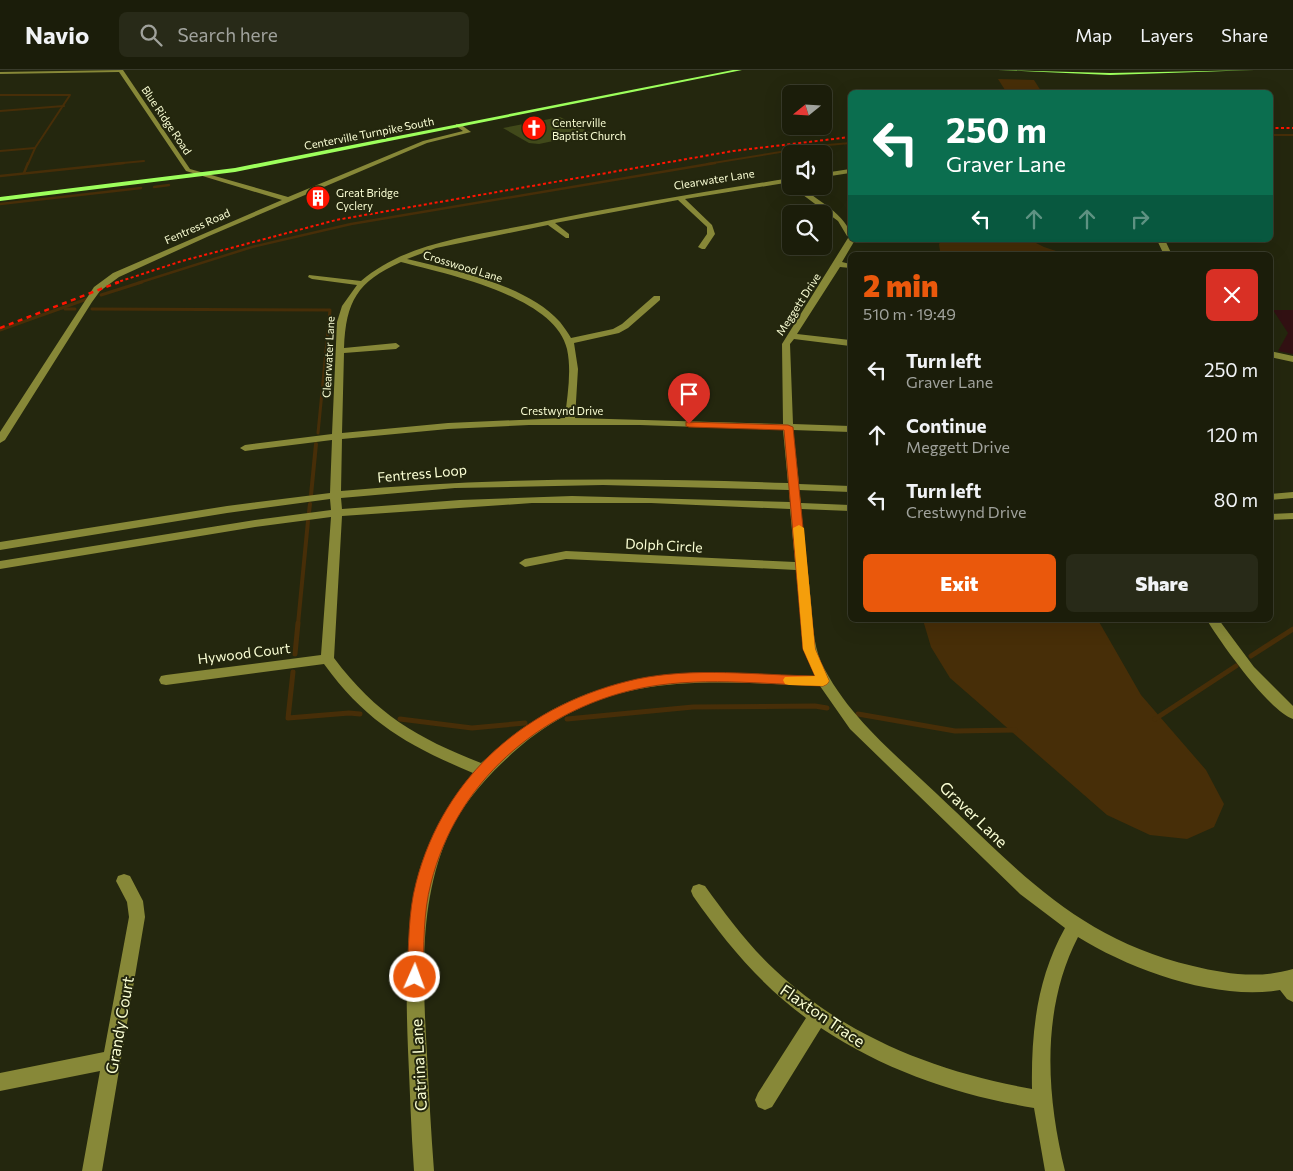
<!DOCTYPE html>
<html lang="en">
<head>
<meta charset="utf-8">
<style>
  :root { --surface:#1b1d0a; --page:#282a18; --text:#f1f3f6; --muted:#a0a29c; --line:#393b2b; --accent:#ea580c }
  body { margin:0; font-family:Commissioner,sans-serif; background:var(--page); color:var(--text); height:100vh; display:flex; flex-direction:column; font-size:19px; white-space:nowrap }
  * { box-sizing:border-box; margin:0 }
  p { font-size:16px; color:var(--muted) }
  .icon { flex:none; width:28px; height:28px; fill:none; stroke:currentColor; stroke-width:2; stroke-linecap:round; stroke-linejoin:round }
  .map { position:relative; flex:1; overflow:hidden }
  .details { position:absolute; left:848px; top:182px; width:425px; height:370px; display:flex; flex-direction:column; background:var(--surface); border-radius:8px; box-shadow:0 5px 20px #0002,0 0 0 1px var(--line) }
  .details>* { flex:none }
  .top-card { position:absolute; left:848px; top:20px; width:425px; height:152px; border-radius:8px; box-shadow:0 5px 20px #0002,0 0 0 1px var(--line); background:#0b6e4f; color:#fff; overflow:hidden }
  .needle { width:32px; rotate:252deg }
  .buttons { position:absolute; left:782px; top:15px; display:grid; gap:10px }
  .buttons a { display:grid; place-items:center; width:50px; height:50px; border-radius:8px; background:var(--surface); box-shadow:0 5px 20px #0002,0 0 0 1px var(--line); font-size:25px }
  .pin { position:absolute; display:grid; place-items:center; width:42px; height:42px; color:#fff; margin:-51px -21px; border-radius:50% 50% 50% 0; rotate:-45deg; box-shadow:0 0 5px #0007 }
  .pin .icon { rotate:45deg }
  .me { position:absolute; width:55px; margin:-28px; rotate:2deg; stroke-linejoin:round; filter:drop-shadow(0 0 4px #0008) }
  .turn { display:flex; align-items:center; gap:18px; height:105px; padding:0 15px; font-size:22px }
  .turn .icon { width:65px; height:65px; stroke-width:2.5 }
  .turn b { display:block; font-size:35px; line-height:42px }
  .lanes { display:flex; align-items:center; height:48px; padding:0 15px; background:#0003; justify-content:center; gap:25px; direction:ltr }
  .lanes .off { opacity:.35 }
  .round { display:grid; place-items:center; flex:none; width:52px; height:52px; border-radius:8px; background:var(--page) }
  .summary { display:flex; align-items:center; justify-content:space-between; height:85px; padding:0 15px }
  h1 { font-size:30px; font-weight:800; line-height:38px; color:var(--accent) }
  .cta { display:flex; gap:10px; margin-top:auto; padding:10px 15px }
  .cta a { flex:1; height:58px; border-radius:8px; background:var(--accent); color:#fff; font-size:20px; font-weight:800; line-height:58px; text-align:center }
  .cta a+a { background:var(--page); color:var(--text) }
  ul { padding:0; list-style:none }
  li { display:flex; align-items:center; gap:15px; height:65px; padding:0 15px }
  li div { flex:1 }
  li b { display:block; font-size:19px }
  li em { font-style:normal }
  header { display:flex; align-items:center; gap:30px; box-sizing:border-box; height:70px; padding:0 25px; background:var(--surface); border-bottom:1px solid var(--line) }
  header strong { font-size:24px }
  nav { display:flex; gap:28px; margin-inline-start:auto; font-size:18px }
  .search { width:350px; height:45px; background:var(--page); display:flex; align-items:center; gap:12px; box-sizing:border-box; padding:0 18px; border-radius:8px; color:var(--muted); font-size:19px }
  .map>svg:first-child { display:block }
  .green { fill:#321113 }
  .water { fill:#472e08 }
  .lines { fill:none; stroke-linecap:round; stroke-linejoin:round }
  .stream-far4 { stroke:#472e08; stroke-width:2 }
  .stream-far3 { stroke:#472e08; stroke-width:2.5 }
  .stream-far2 { stroke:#472e08; stroke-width:3 }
  .stream-far1 { stroke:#472e08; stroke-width:4 }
  .stream { stroke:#472e08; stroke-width:5 }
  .building { fill:#41491a }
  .minor { fill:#878838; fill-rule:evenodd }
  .major { fill:#9dff5c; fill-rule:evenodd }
  .rail-far1 { stroke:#ff1401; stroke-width:2; stroke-dasharray:3 2.5; stroke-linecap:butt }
  .rail { stroke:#ff1401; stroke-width:2.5; stroke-dasharray:5 4.5; stroke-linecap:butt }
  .route { fill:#ea580c; stroke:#983908 }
  .slow { fill:#f59e0b }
  .labels { text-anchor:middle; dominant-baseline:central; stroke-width:4; stroke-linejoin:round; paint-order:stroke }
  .far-street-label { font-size:11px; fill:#fbffd5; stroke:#24270e }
  .far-poi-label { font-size:11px; fill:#fbffd5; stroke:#24270e; text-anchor:start }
  .street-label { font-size:14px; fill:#fbffd5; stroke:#24270e }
  .near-street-label { font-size:16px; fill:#fbffd5; stroke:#24270e }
</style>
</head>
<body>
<header>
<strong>Navio</strong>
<div class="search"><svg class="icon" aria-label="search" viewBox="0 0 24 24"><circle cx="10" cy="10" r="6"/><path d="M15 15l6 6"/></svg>Search here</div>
<nav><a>Map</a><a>Layers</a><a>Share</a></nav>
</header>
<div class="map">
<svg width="1293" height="1101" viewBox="0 0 1293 1101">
  <rect width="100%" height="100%" fill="#24270e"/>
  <polygon class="green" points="1293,240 1293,284 1278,281 1288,263 1273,240"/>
  <g class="water">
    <polygon points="998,9 1034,10 1041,21 1005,20"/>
    <polygon points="942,170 1030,170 1044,177 1068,185 955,185 940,181 939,174"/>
    <polygon points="923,550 1098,550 1141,625 1206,700 1224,734 1214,757 1187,769 1150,765 1107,745 950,608 931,577"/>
  </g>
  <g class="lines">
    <g class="stream-far4">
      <polyline points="0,25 70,25 35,78 28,94"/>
      <polyline points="0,41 64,36"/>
      <polyline points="1270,65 1293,65"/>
      <polyline points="0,81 35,78"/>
      <polyline points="112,94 144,91"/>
      <polyline points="707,94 817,76 850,73"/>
    </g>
    <g class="stream-far3">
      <polyline points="24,103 28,93"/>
      <polyline points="0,106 124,93"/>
      <polyline points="154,117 169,115"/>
      <polyline points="0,134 141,118"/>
      <polyline points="138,213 252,177 351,154 715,93"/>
    </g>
    <g class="stream-far2">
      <polyline points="101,225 142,212"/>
      <polyline points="65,239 75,239"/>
      <polyline points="92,239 330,240 318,363"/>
      <polyline points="0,260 87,229"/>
    </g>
    <g class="stream-far1">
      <polyline points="311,425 316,374"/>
      <polyline points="309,442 310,434"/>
      <polyline points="298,554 308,451"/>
    </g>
    <g class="stream">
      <polyline points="295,584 298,553"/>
      <polyline points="1251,586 1293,559"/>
      <polyline points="293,602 288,648 349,643 360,644"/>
      <polyline points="858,644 955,661 1015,660"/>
      <polyline points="400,649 472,658 525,653"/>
      <polyline points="567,649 693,637 815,636 827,638"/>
      <polyline points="1155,649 1236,596"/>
    </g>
  </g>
  <polygon class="building" points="560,47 591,63 539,74 529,73 503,58"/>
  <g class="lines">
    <g class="minor">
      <polygon points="123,0 190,99 288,127 423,71 463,61 456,56 456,54 460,54 471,62 427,73 209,166 119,207 100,221 92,232 5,370 0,373 0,362 94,217 113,203 282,130 186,101 119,2 0,4 0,2"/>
      <polygon points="850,99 850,103 824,107 824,103"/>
      <path d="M791,108V112L685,129L712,155L715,164L705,179H702L698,177L707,164V157L678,130L555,153L569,164V168H566L548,155L436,178L407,189C455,201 526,214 560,252C564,257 568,263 571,268L613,259L622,254L654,226H660V230L628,258L619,263L574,273L578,299L575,348L783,354L782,274L848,168L855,170L842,192L850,194V198L840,197L797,264L850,270V276L794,269L790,274L793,354L850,356V362L793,360L799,414L850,416V422L799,420L801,433L850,435V441L801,439C804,471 808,501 811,533C813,553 813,573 821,592C847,646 894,683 937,724C1020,802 1077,868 1193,896C1226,904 1259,909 1293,899V932L1287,929L1280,920C1217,931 1131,900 1078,867C1041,939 1046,1024 1065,1101H1045L1034,1038C957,1025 886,1001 821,958L772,1037L765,1040L758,1037L755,1030L758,1023L806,948C760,914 726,873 693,826L691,821L693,816L699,814L705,816C726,845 748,875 775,900C846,967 937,1002 1032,1019C1031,962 1037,908 1065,858L1020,824L850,659L820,616C760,614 699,608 639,619C594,627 550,650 516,680C488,705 462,733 447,768C418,836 423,913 427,985C429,1024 431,1062 434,1101H414C411,1061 410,1020 408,980C404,876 405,787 473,703C407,675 367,653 324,594L166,615L161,614L159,610L161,606L166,605L321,585L331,447L255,457L0,499V491L255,450L331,440L330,429L227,443L0,480V472L227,436L330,423L332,370L245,381L240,378L245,375L332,364L337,252L342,236L357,215L312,209L308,207L309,205L361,211C408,171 474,166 532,154C618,136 704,122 791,108ZM401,192C446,204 555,226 567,279C572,302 567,326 565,348L448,353L342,363L344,283L396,279L400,276L396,273L344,278C346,231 357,212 401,192ZM529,355H640L783,360L788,413C638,408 490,407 341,421L342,369L448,359ZM603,415L789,420L790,432L572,426L460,430L342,439L341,428L455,418ZM532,433H651L790,439L795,492L566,481L525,489L519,493L525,497L566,489L796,500L803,579L815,606C712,603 618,593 528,655C511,666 496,680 481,693C417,668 376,644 334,588L342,446Z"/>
      <path d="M791,116H799C813,127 850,147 850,166H847L838,151Z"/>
      <polygon points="1157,170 1165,170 1172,185 1164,185"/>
      <polygon points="1270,281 1293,286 1293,292 1270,287"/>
      <polygon points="1293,422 1293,428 1270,430 1270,424"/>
      <polygon points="1293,443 1293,449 1270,450 1270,444"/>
      <path d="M1207,550H1219L1254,597L1293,636V649C1270,642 1220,572 1207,550Z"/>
      <polygon points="124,804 130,806 143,831 145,847 102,1101 82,1101 100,1001 0,1021 0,1003 104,982 129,847 127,832 116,811 118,806"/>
    </g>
    <g class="major">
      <polygon points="733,0 742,0 235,102 0,131 0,127 235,98"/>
      <polygon points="998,0 1110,3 1255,0 1110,5"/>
    </g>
    <g class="rail-far1">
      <polyline points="1270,58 1293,58"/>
      <polyline points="115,213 182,191 336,150 733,81 850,67"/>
    </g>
    <polyline class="rail" points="0,258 119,212"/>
  </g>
  <path class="route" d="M686,352L788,355L793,357L815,579L829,611L827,614L823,616C763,614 695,606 637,619C538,641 456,713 431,813C423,843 424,876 423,907L421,913L415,915L410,913L407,907C409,876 408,843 416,813C444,704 529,633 637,609C694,597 757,605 815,606L803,579L784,360L689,357L686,356Z"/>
  <polygon class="slow" points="799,455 804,458 815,579 829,611 827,614 823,616 789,615 785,614 783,610 785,607 815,606 803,579 793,458"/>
  <defs>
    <symbol id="church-disc" viewBox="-11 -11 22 22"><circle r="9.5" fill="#ff1401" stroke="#24270e"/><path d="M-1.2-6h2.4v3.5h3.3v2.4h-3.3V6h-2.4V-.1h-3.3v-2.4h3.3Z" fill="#fff"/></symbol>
    <symbol id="building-disc" viewBox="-11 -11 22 22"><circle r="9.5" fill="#ff1401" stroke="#24270e"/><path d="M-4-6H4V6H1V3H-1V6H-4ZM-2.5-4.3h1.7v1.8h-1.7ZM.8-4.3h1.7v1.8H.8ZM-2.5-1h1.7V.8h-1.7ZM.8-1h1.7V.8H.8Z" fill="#fff"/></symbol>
  </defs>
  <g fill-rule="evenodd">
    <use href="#church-disc" x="520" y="44" width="28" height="28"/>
    <use href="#building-disc" x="304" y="114" width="28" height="28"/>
  </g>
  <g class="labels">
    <g class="far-street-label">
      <text transform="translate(167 50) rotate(56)">Blue Ridge Road</text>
      <text transform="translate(369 63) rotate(-11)">Centerville Turnpike South</text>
      <text transform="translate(714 109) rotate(-9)">Clearwater Lane</text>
      <text transform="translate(197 156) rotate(-24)">Fentress Road</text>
      <text transform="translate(463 196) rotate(17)">Crosswood Lane</text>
      <text transform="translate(798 234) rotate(-57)">Meggett Drive</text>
      <text transform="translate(328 287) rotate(-87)">Clearwater Lane</text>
      <text x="562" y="340">Crestwynd Drive</text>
    </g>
    <g class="far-poi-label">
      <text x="552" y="52">Centerville<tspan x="552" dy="13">Baptist Church</tspan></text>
      <text x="336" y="122">Great Bridge<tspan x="336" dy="13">Cyclery</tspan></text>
    </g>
    <g class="street-label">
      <text transform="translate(422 403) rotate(-5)">Fentress Loop</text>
      <text transform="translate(664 475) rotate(3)">Dolph Circle</text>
      <text transform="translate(244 583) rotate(-7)">Hywood Court</text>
    </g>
    <g class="near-street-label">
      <text transform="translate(974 744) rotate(44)">Graver Lane</text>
      <text transform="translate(823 945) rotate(34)">Flaxton Trace</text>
      <text transform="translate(119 955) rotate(-80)">Grandy Court</text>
      <text transform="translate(418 995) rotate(-93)">Catrina Lane</text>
    </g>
  </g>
</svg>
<div class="buttons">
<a><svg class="needle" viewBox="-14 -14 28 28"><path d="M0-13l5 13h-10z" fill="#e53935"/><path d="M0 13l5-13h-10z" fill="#a0a29c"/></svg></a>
<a><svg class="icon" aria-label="sound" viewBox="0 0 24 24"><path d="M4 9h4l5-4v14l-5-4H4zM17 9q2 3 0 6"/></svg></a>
<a><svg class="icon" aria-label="search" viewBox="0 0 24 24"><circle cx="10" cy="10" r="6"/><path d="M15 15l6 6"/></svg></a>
</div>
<div class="pin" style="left:689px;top:354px;background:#d93025"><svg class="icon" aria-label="arrive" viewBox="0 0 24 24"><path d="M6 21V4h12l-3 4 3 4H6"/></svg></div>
<svg class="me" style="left:415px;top:907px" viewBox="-20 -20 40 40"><circle r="17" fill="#ea580c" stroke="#fff" stroke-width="3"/><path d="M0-11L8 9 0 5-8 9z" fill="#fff"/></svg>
<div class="top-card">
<div class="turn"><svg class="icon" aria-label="left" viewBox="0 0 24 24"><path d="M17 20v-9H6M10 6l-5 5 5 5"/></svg><div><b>250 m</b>Graver Lane</div></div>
<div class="lanes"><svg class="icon" aria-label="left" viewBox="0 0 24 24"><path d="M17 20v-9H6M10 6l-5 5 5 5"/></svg><svg class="icon off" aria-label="ahead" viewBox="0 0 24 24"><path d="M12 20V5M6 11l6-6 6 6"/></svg><svg class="icon off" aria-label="ahead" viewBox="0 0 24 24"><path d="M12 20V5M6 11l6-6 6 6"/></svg><svg class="icon off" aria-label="right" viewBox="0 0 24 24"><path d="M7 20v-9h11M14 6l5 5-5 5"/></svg></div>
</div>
<section class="details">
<div class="summary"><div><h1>2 min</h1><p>510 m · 19:49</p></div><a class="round" style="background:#d93025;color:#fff"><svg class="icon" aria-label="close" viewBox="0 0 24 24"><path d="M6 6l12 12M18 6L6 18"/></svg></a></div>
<ul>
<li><svg class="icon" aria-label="left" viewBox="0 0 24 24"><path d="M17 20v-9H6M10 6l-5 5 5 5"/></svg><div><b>Turn left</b><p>Graver Lane</p></div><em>250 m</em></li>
<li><svg class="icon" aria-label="ahead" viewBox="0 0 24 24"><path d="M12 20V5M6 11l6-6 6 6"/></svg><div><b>Continue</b><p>Meggett Drive</p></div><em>120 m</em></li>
<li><svg class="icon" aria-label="left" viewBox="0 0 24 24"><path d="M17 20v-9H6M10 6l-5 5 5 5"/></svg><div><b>Turn left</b><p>Crestwynd Drive</p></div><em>80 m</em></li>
</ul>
<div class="cta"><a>Exit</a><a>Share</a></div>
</section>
</div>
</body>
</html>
